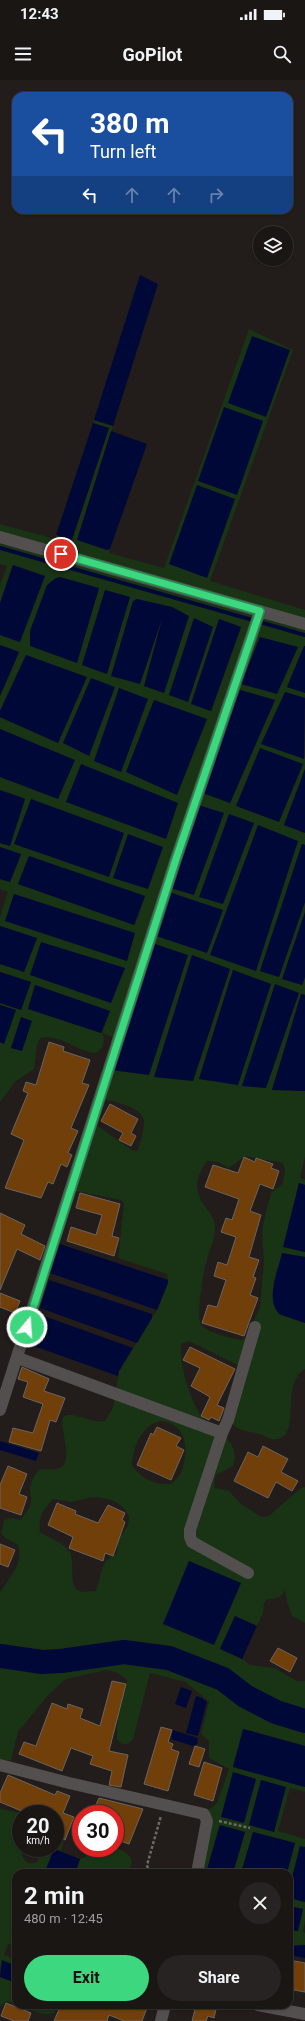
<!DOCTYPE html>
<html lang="en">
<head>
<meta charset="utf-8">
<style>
  :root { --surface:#1a1614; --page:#272322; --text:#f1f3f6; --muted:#9f9fa0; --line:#383534; --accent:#3cd77e }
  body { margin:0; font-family:Roboto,sans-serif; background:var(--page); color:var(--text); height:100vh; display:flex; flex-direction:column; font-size:15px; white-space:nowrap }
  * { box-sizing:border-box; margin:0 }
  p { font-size:13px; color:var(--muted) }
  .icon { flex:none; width:22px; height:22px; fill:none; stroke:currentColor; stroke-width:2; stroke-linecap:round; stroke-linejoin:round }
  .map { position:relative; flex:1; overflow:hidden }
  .sheet { position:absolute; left:12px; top:1789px; width:281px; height:140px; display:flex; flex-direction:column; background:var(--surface); border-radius:12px; box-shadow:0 1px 3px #0004,0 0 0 1px var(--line) }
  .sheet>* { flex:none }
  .guide { position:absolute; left:12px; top:12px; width:281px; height:122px; border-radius:12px; box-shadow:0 1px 3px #0004,0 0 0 1px var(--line); background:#1a4fa0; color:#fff; overflow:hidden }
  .tools { position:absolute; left:253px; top:146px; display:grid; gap:8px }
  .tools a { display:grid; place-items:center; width:40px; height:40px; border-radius:50%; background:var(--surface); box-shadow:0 1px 3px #0004,0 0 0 1px var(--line); font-size:20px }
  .speed { position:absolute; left:12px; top:1725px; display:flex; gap:8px; font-size:20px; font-weight:700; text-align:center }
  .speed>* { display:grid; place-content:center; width:52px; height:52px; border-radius:50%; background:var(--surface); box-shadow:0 1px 3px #0004,0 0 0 1px var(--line); line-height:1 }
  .speed small { font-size:10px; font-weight:400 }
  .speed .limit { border:6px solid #d22; background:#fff; color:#111 }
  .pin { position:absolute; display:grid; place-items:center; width:34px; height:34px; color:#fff; margin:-17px; border:2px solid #fff; border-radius:50%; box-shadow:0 1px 4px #0007 }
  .me { position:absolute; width:44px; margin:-22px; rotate:18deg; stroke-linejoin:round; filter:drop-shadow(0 0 3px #0008) }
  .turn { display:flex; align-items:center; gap:14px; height:84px; padding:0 12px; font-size:18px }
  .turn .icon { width:52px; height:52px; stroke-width:2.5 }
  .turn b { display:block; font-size:28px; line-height:34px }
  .lanes { display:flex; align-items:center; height:38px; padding:0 12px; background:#0003; justify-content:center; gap:20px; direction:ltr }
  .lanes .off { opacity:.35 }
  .round { display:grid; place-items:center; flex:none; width:42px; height:42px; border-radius:21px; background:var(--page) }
  .summary { display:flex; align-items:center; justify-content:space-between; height:68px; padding:0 12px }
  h1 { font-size:24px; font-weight:700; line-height:30px }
  .cta { display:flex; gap:8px; margin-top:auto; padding:8px 12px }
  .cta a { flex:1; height:46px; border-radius:24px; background:var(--accent); color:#111; font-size:16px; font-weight:700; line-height:46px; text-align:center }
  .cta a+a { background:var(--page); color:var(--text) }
  .status { display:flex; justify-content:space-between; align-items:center; height:28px; padding:0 20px; background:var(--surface); direction:ltr }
  .status svg { height:11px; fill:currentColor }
  header { display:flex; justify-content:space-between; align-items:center; height:52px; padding:0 12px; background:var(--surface); font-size:18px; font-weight:700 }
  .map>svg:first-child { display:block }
  .green { fill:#193315; fill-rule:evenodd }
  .water { fill:#000837 }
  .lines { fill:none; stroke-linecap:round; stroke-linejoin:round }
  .stream { stroke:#000837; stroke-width:4 }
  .river { stroke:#000837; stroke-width:24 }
  .building { fill:#713f0a; stroke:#6a6561 }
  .path { stroke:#6c6966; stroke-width:2.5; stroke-dasharray:3 2; stroke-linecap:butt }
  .street { stroke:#524f4e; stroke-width:12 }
  .route-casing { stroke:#278c52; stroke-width:10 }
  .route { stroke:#3cd77e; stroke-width:7 }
</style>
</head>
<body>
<div class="status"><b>12:43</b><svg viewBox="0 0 49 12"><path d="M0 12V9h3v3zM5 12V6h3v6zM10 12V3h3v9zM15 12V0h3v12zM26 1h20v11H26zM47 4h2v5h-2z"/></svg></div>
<header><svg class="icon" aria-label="menu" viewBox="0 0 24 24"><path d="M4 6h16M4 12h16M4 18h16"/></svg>GoPilot<svg class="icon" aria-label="search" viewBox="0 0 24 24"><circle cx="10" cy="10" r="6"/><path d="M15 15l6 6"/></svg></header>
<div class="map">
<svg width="305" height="1941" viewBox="0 0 305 1941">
  <rect width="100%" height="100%" fill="#221d1a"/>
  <g class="green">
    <path d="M249,249L293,270L210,501L305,530V566L287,607L305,613V618L285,612L304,679L305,676V689L284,745L305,753V765L302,764L260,891L279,897L305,822L302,905L305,897V915L302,914L272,1009L305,1011V1077L300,1098L305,1100V1105L299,1103L284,1167L305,1172V1177L282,1173L279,1234L305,1243V1289C278,1304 305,1362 272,1359C268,1358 264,1356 260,1354C251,1351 238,1352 232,1343L238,1285L189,1261L181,1264C180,1287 188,1312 199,1333C209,1352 243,1357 233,1386L216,1395L214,1403L215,1408L229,1411L241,1424L255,1433L262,1437L269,1436L301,1408L305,1407V1543L292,1536L287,1521L285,1510C281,1519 276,1518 267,1519L264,1523L263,1533L257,1546L235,1536L220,1568L242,1579L250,1585L274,1588L297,1601H305V1666L244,1649L233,1687L305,1707V1712L290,1708L278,1751L305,1759V1767L300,1766L289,1810V1793H287L295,1763L253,1752L241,1793H233L245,1752L219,1746L206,1793H197L204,1734L217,1723L229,1689L209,1678V1661L201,1654L209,1622L186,1602L150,1593L133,1659L128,1664H122L117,1660C117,1650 117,1638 119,1627C122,1618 127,1609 127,1599L115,1592L106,1590L66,1599L48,1615L18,1652L11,1681L0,1679V1513C9,1497 24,1485 18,1465L5,1458L1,1453L4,1440L12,1438L20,1440C25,1434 31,1428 31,1421C32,1417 30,1415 30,1412C30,1403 34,1395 40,1389C45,1389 51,1390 56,1389C77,1385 59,1352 63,1337C71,1330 92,1344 105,1341L113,1328L119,1291L157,1230L168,1203L167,1194L118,1178L124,1123L121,1120L71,1110L92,1042L133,1071L138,1070C140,1062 143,1054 144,1045C147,1026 113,1022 99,1018L118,959L102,953C106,960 103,969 96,973C77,972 61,953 40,958L37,965L34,989L16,1001L0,1022V962L3,964L15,930L0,925V923L21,930L31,902L0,892V884L24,891L37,859L0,846V837L8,812L0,809V799L10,802L21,775L0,767V763L9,766L25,718L0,710V697L58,718L74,681L0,649V637L58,663L26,575L0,631V616L19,572L0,565V555L20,562L13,485L0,523V505L7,486L0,484V444L55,459L56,455L72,460L109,348L93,343L94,340L113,346L77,460L107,470L110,469L109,473L164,488ZM105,510L130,517L106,594L82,585ZM219,539L241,547L211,631L191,624ZM240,610L275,620L230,723L203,713ZM29,777L145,816L135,845L18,804ZM192,876L230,889L193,1001ZM233,890L271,904L238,1004L199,999ZM35,905L110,931L102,953L28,929ZM245,1076L283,1083L285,1090L283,1103L271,1113L264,1140L262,1153L264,1182L260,1228L245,1258L242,1260C233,1259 203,1252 200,1243C197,1233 203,1191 207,1180C209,1169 216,1158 215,1147C215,1140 210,1133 206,1128C193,1109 195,1099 207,1081L218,1082L229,1088ZM160,1341C188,1342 190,1374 180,1395C178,1398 174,1401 171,1404C156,1406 140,1398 132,1385C133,1366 142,1346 160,1341ZM92,1417C109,1418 120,1420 129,1436L128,1446L118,1460L117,1473L107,1480L103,1486L96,1511C91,1511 87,1512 83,1512C65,1510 77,1482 69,1471C62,1462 49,1458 40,1452C38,1438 43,1429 53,1419L72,1422Z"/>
    <path d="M2,1729L16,1732L21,1736C21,1746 15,1792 37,1782L43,1768H55V1758L64,1763L61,1771L54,1769L46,1789L55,1793H16V1834L10,1851L16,1853V1867L8,1864L4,1875L16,1879V1886L3,1881L0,1887V1730Z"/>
    <path d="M91,1768C105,1768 127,1765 132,1781L129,1790H120L117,1793H75L80,1779L86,1777Z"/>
    <polygon points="289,1818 305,1822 305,1841 303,1852 305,1853 305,1865 289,1866 289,1850 298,1851 303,1829 289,1826"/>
    <polygon points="0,1897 16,1903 16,1924 7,1921 0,1926"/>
    <path d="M19,1925H57L54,1933C43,1937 29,1929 19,1925Z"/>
  </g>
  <g class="water">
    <polygon points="140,195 158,204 113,346 94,340"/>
    <polygon points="252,256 290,270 266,337 228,323"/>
    <polygon points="224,327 263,341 237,415 198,401"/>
    <polygon points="93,343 109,348 72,460 56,455"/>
    <polygon points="111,351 147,364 110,469 107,470 77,460"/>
    <polygon points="197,405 235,419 207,498 169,484"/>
    <polygon points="13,485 45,496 20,562 0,555 0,523"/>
    <polygon points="60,497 99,508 77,583 30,566 30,551 47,505 56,498"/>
    <polygon points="105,510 130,517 107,594 82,585"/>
    <polygon points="137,519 172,527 189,536 164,613 144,606 162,539 140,604 111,596 133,521"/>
    <polygon points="194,538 213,547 188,622 169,615"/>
    <polygon points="219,539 241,547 211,631 191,624"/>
    <polygon points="260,557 298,567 277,614 241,604"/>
    <polygon points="0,565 19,572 0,616"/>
    <polygon points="304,566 305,566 305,613 287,607"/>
    <polygon points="26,575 87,597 58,663 0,637 0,631"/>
    <polygon points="91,598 115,607 89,676 63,663"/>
    <polygon points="119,608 148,619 121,692 94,681"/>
    <polygon points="240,610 275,620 230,723 203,713"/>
    <polygon points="285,612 305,618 304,679 261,664"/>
    <polygon points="154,620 207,639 177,715 126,692"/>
    <polygon points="0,649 75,680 58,719 0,697"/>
    <polygon points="260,668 303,684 279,742 236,726"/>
    <polygon points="81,684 178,723 166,759 66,722"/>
    <polygon points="305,689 305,753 284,745"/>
    <polygon points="0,710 25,719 10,766 0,763"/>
    <polygon points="31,719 124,753 109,797 14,764"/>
    <polygon points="198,725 224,733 194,815 170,808"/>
    <polygon points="229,734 254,743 223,824 199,817"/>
    <polygon points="258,745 298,761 256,891 210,875"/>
    <polygon points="128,754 163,767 148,809 113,798"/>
    <polygon points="302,764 305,765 305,822 279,897 260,891"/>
    <polygon points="0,767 21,774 10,802 0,799"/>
    <polygon points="29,776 145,816 134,845 18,804"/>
    <polygon points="169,812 223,830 207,873 156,856"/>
    <polygon points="14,814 135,853 127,881 5,841"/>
    <polygon points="305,832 305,897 302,905 282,899"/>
    <polygon points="0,846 37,858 24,892 0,884"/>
    <polygon points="41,862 125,888 111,923 30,895"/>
    <polygon points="152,863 188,875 149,995 111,990"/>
    <polygon points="192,875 230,889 193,1001 154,997"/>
    <polygon points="233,890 271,904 238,1005 199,999"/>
    <polygon points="0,892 31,902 21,930 0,923"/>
    <polygon points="275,904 299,913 266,1008 242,1006"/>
    <polygon points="35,905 110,931 101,953 28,929"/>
    <polygon points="301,914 305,915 305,1011 272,1010"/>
    <polygon points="0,925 16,930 4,964 0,962"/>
    <polygon points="21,937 32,941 22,971 11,968"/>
    <polygon points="299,1103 305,1105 305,1172 283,1167"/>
    <polygon points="60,1164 168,1200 168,1203 157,1230 50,1193"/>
    <path d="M282,1173L305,1177V1243L279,1234C265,1218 278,1191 282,1173Z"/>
    <polygon points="49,1200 152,1234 152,1238 137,1263 40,1228"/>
    <polygon points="41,1235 133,1268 119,1291 118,1296 31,1265"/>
    <polygon points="0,1361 39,1373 36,1381 0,1370"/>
    <polygon points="189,1481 241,1503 214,1565 163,1544"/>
    <polygon points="235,1536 257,1546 242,1579 220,1569"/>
    <polygon points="181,1607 192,1611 186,1628 175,1624"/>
    <polygon points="196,1616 202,1618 207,1622 198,1656 186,1653"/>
    <polygon points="243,1649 305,1666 305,1707 233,1687"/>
    <polygon points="173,1650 198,1658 197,1664 193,1666 171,1659"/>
    <polygon points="233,1692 256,1699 244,1743 221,1737"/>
    <polygon points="261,1700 286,1707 274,1752 249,1745"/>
    <polygon points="220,1745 245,1752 233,1793 206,1793"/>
    <polygon points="253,1752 295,1763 287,1793 241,1793"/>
    <polygon points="300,1766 305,1767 305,1822 289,1818 289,1810"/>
    <polygon points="54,1769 80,1779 75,1793 55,1793 46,1789"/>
    <polygon points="289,1826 303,1829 298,1851 289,1850"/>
    <polygon points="305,1865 305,1878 289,1875 289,1866"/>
    <polygon points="2,1880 16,1886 16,1903 0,1897"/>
  </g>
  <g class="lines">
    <polyline class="stream" points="0,468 305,555"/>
    <polyline class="river" points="0,1576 42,1582 61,1581 124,1572 169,1578 223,1599 245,1616 276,1632 305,1641"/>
  </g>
  <g class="building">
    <polygon points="49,962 64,967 63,971 90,980 82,1003 89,1005 71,1048 78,1051 68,1073 72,1075 67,1087 61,1084 53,1104 48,1102 41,1118 5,1108 24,1060 11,1054 28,1013 23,1011 26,1002 36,1005"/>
    <polygon points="110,1024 138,1039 131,1053 136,1056 131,1066 119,1060 123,1053 101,1041"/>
    <polygon points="244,1077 255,1082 256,1078 273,1084 271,1088 279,1091 273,1109 260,1104 250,1131 261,1135 249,1177 259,1180 253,1197 256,1198 250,1215 258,1218 244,1256 202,1243 208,1225 217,1227 226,1200 214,1196 218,1182 227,1185 236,1157 221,1152 226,1138 232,1140 239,1119 205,1107 213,1085 238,1093"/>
    <polygon points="80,1113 120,1124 112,1156 119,1158 114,1176 67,1161 71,1147 96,1155 102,1135 76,1128"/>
    <polygon points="0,1133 25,1145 21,1154 45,1166 40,1180 17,1169 0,1210"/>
    <polygon points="0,1213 20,1221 15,1233 0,1227"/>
    <polygon points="190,1267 235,1289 217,1325 224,1328 219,1341 211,1337 209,1340 201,1336 210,1317 191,1306 200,1288 183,1280"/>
    <polygon points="22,1287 49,1299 44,1311 65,1318 56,1342 50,1340 41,1371 9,1362 13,1348 33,1353 43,1324 23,1317 28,1302 18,1299"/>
    <polygon points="157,1347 181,1358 176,1366 184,1370 171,1400 137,1385 151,1353 153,1355"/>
    <polygon points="263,1366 288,1379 281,1392 298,1401 292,1411 276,1402 268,1418 234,1401 248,1372 258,1377"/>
    <polygon points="8,1386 27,1394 19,1414 27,1417 21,1435 0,1428 0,1405"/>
    <polygon points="57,1423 76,1431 75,1434 98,1443 108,1425 125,1433 122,1440 125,1442 113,1476 105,1473 103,1481 69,1468 73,1457 48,1445"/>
    <polygon points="0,1464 15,1470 8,1487 0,1484"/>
    <polygon points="278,1568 297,1578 290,1592 270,1581"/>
    <polygon points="112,1601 126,1604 109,1671 128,1675 121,1707 109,1705 112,1691 90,1684 93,1676 71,1668 62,1691 19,1674 24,1662 36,1666 52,1623 67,1629 68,1624 83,1629 80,1638 100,1646"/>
    <polygon points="161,1647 172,1650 168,1662 173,1664 171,1669 179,1672 168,1711 144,1704"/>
    <polygon points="195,1666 205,1669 199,1687 189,1684"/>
    <polygon points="204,1682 222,1688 213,1721 194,1715"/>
    <polygon points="8,1695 55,1715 57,1711 70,1716 63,1733 74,1737 65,1760 55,1755 55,1734 29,1734 0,1722 0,1713"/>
    <polygon points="99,1718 143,1729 129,1764 115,1759 115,1734 92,1734"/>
    <polygon points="289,1880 305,1883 305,1912 289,1909"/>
    <polygon points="6,1923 31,1933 28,1941 14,1941 1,1936"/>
    <polygon points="61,1925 148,1925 142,1941 124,1941 109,1935 107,1941 54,1941"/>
    <polygon points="196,1925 217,1925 214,1938 208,1936 206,1941 192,1941"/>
  </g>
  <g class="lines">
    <g class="path">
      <polyline points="219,1741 250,1748"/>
      <polyline points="149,1793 147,1785 161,1736"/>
    </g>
    <g class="street">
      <polyline points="0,457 305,544"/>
      <polyline points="18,1278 222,1353"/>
      <polyline points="0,1330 175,782 260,531"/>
      <polyline points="248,1493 192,1462 190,1457 190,1450 222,1353 228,1340 255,1247"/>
      <polyline points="0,1685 69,1703 204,1734 207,1741 197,1793"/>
      <polyline points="258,1925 305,1934"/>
      <polyline points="161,1941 165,1925"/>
    </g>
  </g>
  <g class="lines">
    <defs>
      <polyline id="route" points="27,1247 175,782 260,531 61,474"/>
    </defs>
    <use href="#route" class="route-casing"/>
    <use href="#route" class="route"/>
  </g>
</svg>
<div class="tools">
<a><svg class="icon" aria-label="layers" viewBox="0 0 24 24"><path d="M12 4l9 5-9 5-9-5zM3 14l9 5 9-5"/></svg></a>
</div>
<div class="speed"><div>20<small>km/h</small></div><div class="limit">30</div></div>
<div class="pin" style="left:61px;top:474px;background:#d93025"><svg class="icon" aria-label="arrive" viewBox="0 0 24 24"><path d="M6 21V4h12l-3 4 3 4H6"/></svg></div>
<svg class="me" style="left:27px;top:1247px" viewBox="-20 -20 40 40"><circle r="17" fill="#3cd77e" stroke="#fff" stroke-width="3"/><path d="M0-11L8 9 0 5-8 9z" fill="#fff"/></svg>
<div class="guide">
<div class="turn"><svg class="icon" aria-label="left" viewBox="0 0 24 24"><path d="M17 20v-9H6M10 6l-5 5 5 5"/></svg><div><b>380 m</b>Turn left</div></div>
<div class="lanes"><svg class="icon" aria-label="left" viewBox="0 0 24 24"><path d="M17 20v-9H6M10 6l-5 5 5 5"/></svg><svg class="icon off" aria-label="ahead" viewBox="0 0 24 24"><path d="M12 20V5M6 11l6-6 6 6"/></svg><svg class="icon off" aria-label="ahead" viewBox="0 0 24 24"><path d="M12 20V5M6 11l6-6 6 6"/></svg><svg class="icon off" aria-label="right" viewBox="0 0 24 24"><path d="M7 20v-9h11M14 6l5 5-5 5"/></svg></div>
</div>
<section class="sheet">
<div class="summary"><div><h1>2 min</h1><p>480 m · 12:45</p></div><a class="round"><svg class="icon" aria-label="close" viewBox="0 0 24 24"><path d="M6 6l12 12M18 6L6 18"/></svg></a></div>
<div class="cta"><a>Exit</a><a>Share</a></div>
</section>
</div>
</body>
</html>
